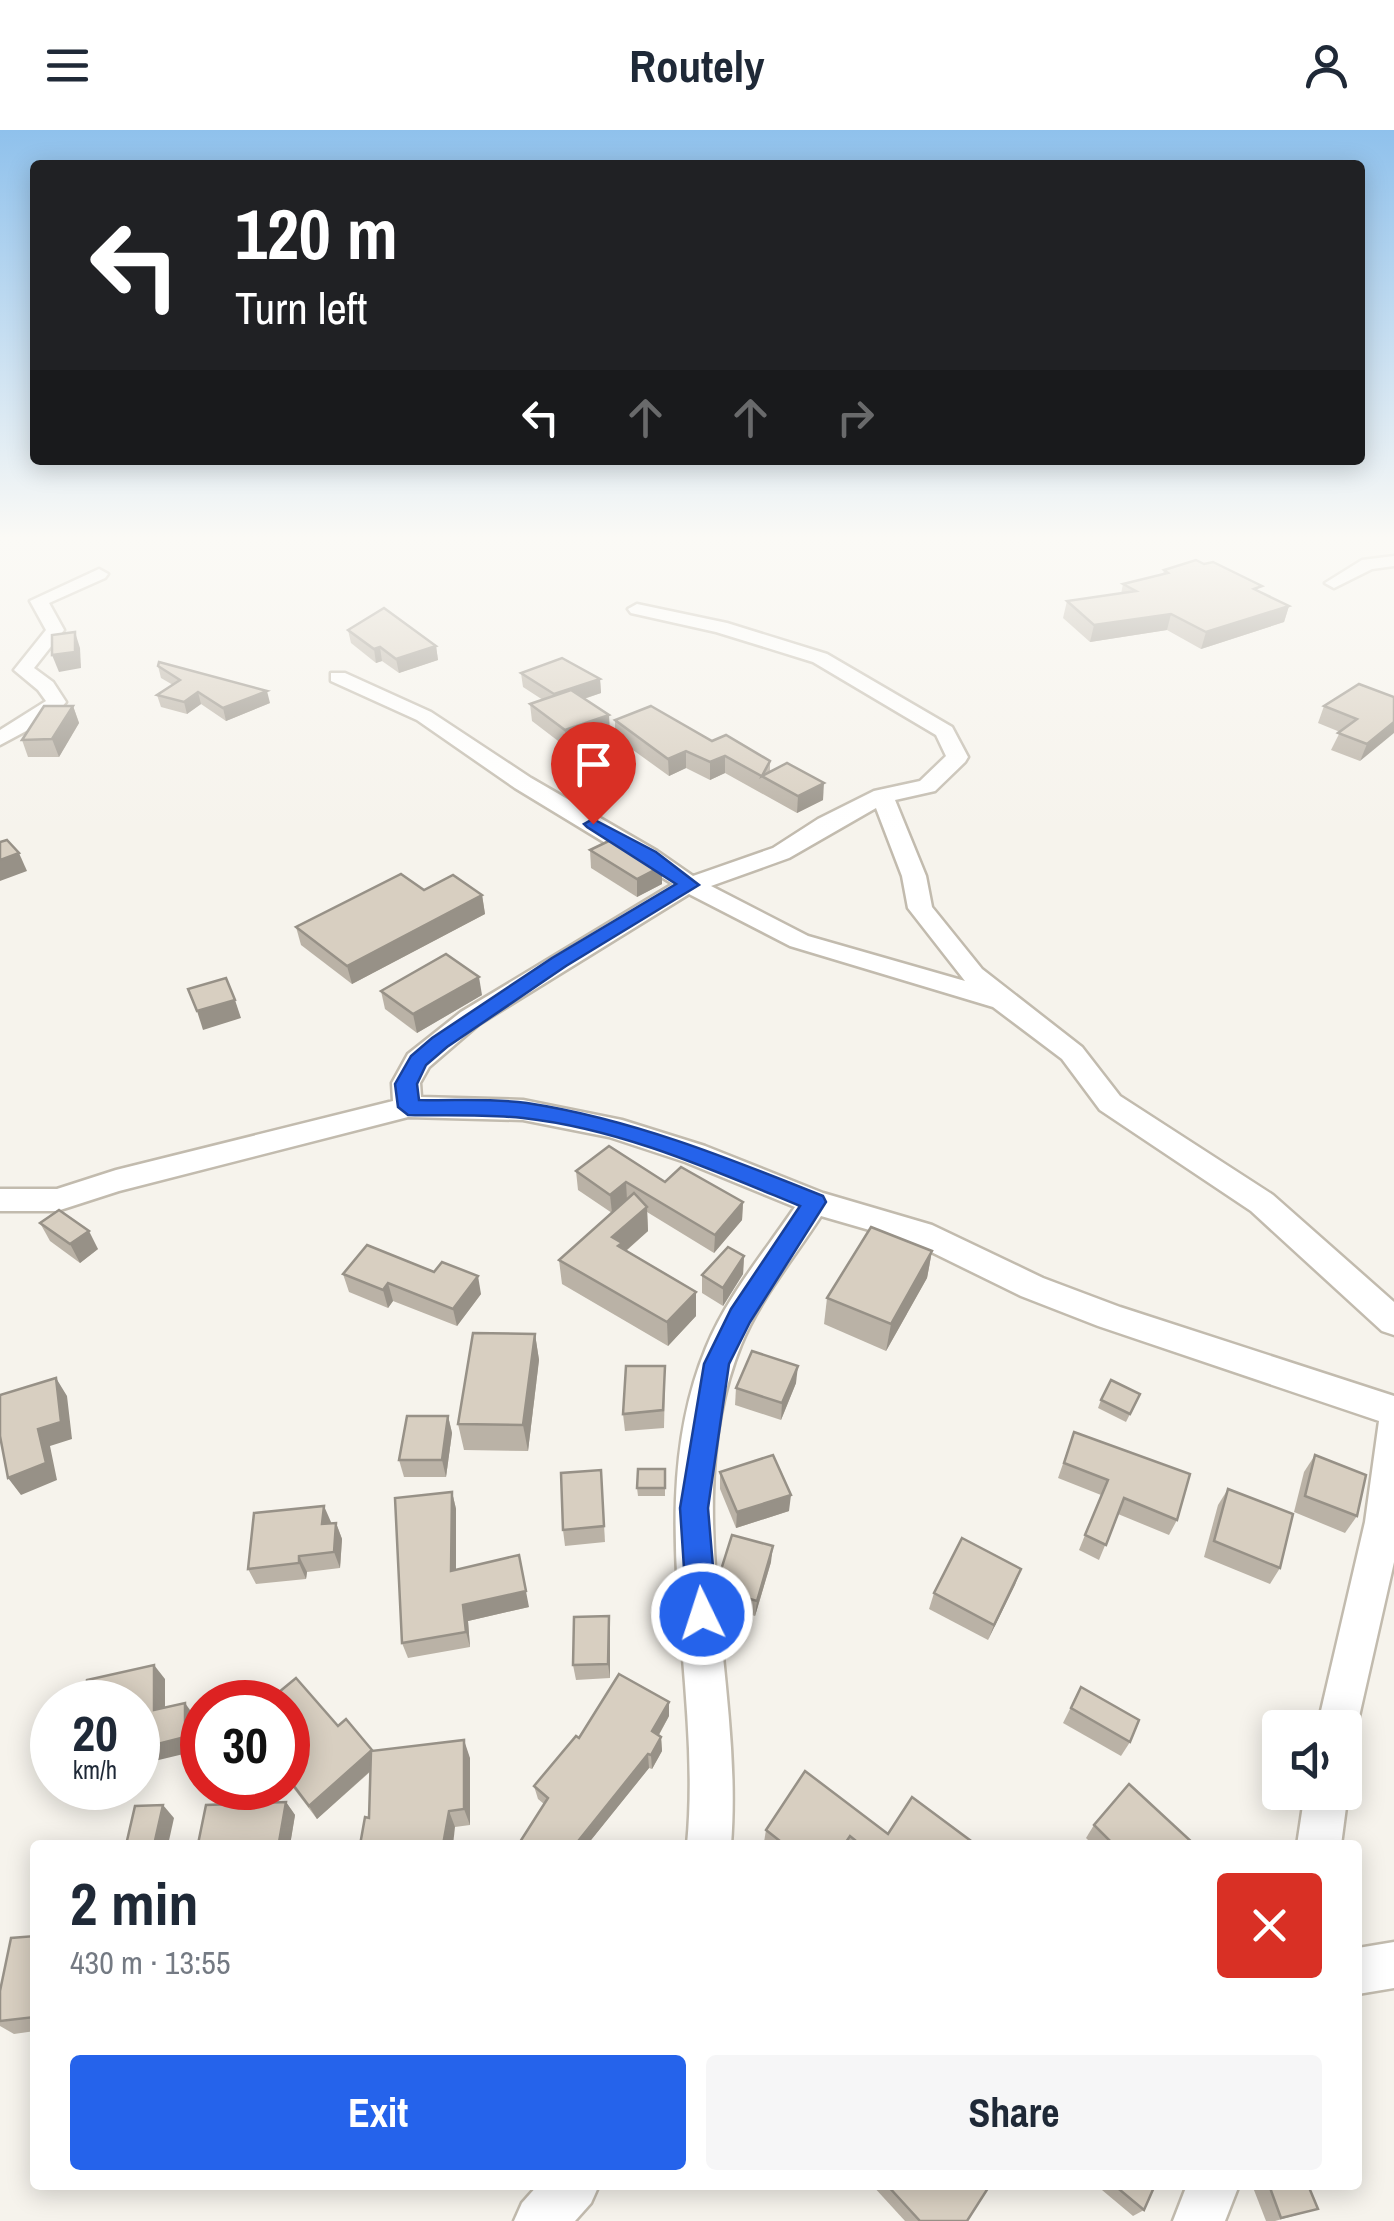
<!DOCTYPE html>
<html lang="en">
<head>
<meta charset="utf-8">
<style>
  :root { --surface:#fff; --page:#f6f6f7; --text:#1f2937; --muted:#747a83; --accent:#2563eb }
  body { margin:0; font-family:"Archivo Narrow",sans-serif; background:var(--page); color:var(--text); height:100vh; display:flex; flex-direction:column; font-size:38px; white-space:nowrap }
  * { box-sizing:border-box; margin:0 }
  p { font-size:32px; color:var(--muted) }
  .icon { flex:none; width:55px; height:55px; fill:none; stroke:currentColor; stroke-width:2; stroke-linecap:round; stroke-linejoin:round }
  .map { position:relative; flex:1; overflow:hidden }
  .details { position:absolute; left:30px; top:1710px; width:1332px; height:350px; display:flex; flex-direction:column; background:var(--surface); border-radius:10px; box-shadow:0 5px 25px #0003 }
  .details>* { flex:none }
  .top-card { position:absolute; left:30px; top:30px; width:1335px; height:305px; border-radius:10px; box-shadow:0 5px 25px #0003; background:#202124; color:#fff; overflow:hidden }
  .controls { position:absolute; left:1262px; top:1580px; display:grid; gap:20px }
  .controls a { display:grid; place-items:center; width:100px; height:100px; border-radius:10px; background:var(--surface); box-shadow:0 5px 25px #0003; font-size:50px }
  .speed { position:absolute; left:30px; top:1550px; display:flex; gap:20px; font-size:50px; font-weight:700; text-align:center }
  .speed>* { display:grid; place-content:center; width:130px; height:130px; border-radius:50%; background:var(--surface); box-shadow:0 5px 25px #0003; line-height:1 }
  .speed small { font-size:25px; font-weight:400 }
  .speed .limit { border:15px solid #d22; background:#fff; color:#111 }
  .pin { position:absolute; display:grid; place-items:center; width:85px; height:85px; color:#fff; margin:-102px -42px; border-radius:50% 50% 50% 0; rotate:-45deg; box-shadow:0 0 10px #0007 }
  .pin .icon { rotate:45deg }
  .me { position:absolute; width:110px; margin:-55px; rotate:356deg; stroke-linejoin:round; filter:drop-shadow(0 0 8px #0008) }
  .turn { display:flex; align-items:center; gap:35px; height:210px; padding:0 40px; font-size:45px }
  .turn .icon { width:130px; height:130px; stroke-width:2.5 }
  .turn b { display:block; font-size:70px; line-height:85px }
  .lanes { display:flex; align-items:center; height:95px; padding:0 40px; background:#0003; justify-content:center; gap:50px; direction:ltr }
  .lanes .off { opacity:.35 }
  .round { display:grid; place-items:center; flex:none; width:105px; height:105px; border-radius:10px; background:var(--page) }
  .head { display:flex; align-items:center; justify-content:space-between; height:170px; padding:0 40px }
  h1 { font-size:60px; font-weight:800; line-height:75px }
  .action { display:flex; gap:20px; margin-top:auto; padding:20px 40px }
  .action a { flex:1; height:115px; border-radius:10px; background:var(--accent); color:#fff; font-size:40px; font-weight:800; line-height:115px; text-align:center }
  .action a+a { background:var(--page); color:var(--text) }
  header { display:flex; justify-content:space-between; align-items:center; height:130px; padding:0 40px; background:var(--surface); font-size:45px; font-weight:800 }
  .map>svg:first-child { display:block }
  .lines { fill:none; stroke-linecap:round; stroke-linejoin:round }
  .minor-casing { stroke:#c2bbae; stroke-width:5 }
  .minor { fill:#fff; fill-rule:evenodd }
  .wall { fill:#bab2a6 }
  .shaded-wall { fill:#979187 }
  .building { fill:#d8cfc1; stroke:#979187; stroke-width:2.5 }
  .route { fill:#2563eb; stroke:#184099; stroke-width:2.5 }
</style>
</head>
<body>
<header><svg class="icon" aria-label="menu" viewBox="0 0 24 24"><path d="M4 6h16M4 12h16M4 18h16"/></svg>Routely<svg class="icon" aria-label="person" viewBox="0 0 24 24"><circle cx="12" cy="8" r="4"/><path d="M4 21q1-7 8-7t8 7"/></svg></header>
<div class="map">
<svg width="1394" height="2091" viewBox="0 0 1394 2091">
  <rect width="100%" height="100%" fill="#f6f3ec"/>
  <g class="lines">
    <defs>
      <g id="minor">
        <polygon points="1394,426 1394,436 1372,439 1334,458 1325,453 1362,430"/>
        <polygon points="99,439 108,444 105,448 49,473 64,500 34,538 53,552 66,572 54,586 0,615 0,600 46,571 38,560 14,540 46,500 30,471"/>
        <path d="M637,474L727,493L827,524L952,597L968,627L965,632L935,661L895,670L926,746L932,777L982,839L1082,917L1120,966L1273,1065L1394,1172V1205L1382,1201L1251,1081L1100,980L1062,929L993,877L790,816L689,764L479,894L429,937L420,953L421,967L523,970L622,990L705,1016L823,1063L932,1095L1043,1148L1120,1177L1394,1266V1432L1353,1613L1345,1616V1598H1317L1365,1392L1379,1291L1098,1196L1021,1166L911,1112L821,1086C794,1128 760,1168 741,1215C677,1372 744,1551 731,1715H687C703,1550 641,1376 706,1218C727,1166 764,1123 795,1077L685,1032L609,1007L523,990L408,987L119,1061L57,1081H0V1059H57L116,1040L393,971L392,953L408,924L461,882L673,754L515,658L417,590L331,551V543H345L431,582L531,648L657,721L693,746L773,718L818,689L874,661L920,651L946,626L936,605L813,532L716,502L631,483L628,479ZM876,678L902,746L908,778L965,851L808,806L711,756L789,728Z"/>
        <polygon points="1345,1654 1348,1662 1341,1715 1297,1715 1305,1662 1345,1662"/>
        <polygon points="1394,1812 1394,1858 1358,1864 1358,1818"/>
        <polygon points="538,2055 599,2055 591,2073 575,2091 514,2091 522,2073"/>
        <polygon points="1187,2055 1239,2055 1225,2091 1173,2091"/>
      </g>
    </defs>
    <use href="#minor" class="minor-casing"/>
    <use href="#minor" class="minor"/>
  </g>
  <g class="wall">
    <polygon points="1164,440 1260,462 1289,476 1284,492 1201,519 1167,500 1090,512 1063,488 1067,471 1121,464 1123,454 1163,444"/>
    <polygon points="348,500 436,516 438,530 399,543 382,531 376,533 351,513"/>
    <polygon points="158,536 270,573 226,591 201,574 187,584 161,577 157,565 173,555 161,548"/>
    <polygon points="521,543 600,549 601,563 584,569 610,602 566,617 532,591 530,574 543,570 523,557"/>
    <polygon points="1394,567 1360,631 1331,620 1340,602 1318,593 1324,576"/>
    <polygon points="73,576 79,593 59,627 28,627 22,610"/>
    <polygon points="615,590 712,611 770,631 770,642 823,670 797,683 725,643 710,650 686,638 669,646 615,607"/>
    <polygon points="590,720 662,736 662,754 637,767 591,738"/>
    <polygon points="424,760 482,765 485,784 352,854 301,815 296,797"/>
    <polygon points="381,861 482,865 417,903 385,879"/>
    <polygon points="576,1041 665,1052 743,1072 742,1090 714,1123 647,1082 648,1101 626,1121 696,1186 668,1216 562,1154 559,1130 612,1083 578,1060"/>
    <polygon points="40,1093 98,1119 80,1133 50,1111"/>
    <polygon points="932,1121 927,1148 886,1221 824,1194 827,1168"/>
    <polygon points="744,1126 743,1144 723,1176 702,1163 702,1145"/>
    <polygon points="343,1144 481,1164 457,1196 393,1171 388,1178 349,1162"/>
    <polygon points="535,1204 539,1230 528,1321 464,1320 458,1294"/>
    <polygon points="796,1253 781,1290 735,1275 736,1258"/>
    <polygon points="665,1254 664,1298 625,1301 623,1284"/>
    <polygon points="1140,1264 1126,1292 1098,1278 1101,1270"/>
    <polygon points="448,1286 452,1303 446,1347 404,1347 399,1330"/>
    <polygon points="1074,1302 1177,1390 1169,1405 1118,1384 1099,1430 1079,1420 1101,1365 1058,1348"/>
    <polygon points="1315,1325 1357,1386 1345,1403 1294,1382 1304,1342"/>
    <polygon points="665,1339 665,1366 638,1366 637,1358"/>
    <polygon points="601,1340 605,1412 565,1416 563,1400"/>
    <polygon points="720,1342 789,1381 736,1398 720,1359"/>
    <polygon points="1228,1359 1280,1438 1270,1454 1204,1427 1218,1375"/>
    <polygon points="452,1362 456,1379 456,1440 529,1477 468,1491 470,1517 408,1528 402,1513"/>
    <polygon points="331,1393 336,1393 342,1409 340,1438 307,1442 306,1449 256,1454 248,1439"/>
    <polygon points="771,1432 755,1486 722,1477 721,1440"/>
    <polygon points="1021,1439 988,1510 929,1479 934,1463"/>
    <polygon points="610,1502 610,1548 576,1550 573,1535"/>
    <polygon points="1081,1557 1130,1612 1121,1626 1063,1593"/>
    <polygon points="288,1572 338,1596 372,1621 470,1628 470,1695 455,1697 369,1688 371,1641 317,1689 288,1651"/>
    <polygon points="669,1586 659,1605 661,1607 662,1621 652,1639 649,1638 587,1715 518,1715 544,1674 538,1669 534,1656 579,1608"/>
    <polygon points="286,1672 295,1685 290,1715 199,1715"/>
    <polygon points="1094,1695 1195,1715 1093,1715 1086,1708"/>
    <polygon points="766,1700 888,1704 970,1715 768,1715 764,1712"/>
    <polygon points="35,1806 35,1901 14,1904 0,1896 0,1861"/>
    <polygon points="872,2055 990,2055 967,2091 905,2091"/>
    <polygon points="1096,2055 1155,2055 1144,2080 1133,2086"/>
    <polygon points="1252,2055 1308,2055 1318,2079 1275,2091 1266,2091"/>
  </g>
  <g class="shaded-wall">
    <polygon points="1289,476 1284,492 1201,519 1206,502"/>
    <polygon points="1171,484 1167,500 1090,512 1094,495"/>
    <polygon points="75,502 80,518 81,538 59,542 52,525"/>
    <polygon points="436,516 438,530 399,543 396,529"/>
    <polygon points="380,517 382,531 376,533 374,519"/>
    <polygon points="600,549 601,563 556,578 554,564"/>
    <polygon points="267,561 270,573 226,591 223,578"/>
    <polygon points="198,562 201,574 187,584 184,572"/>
    <polygon points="73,576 79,593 59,627 52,609"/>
    <polygon points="609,585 610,602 566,617 565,600"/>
    <polygon points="1394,592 1394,603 1360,631 1367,614"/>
    <polygon points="686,621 686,638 669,646 668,629"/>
    <polygon points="725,626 725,643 710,650 710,632"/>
    <polygon points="824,653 823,670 797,683 798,666"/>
    <polygon points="19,723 27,741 0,751 0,730"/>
    <polygon points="662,736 662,754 637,767 637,749"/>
    <polygon points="482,765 485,784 352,854 347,836"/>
    <polygon points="479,847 482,865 417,903 413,884"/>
    <polygon points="235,870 241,888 203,900 197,881"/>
    <polygon points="626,1052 627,1070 612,1083 610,1065"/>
    <polygon points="743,1072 742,1090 714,1123 715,1105"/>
    <polygon points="647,1077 648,1101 622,1124 612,1107"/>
    <polygon points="89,1101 98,1119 80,1133 70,1114"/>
    <polygon points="932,1121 927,1148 886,1221 891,1194"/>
    <polygon points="744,1126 743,1144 723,1176 723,1158"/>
    <polygon points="478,1146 481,1164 457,1196 453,1179"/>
    <polygon points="388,1153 393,1171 388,1178 383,1160"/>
    <polygon points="696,1162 696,1186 668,1216 667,1192"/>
    <polygon points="535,1204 539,1230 528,1321 523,1295"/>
    <polygon points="798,1236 796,1253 781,1290 782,1273"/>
    <polygon points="56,1248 67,1266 72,1309 50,1316 57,1350 21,1365 8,1348 38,1299"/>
    <polygon points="448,1286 452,1303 446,1347 442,1330"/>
    <polygon points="452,1362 456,1379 456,1457 451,1441"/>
    <polygon points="791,1365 789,1381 736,1398 737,1382"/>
    <polygon points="324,1376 331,1392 329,1410 322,1394"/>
    <polygon points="336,1393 342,1409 340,1438 334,1422"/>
    <polygon points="773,1416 771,1432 755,1486 757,1471"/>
    <polygon points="519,1425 529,1477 468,1491 470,1517 466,1502 463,1475"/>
    <polygon points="299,1426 307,1442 306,1449 299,1433"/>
    <polygon points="1021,1439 1015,1455 988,1510 994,1495"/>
    <polygon points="609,1486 610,1502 610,1548 608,1534"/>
    <polygon points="154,1535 165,1549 165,1595 154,1580"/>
    <polygon points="669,1572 669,1586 653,1615 652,1601"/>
    <polygon points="185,1573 195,1587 196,1621 138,1635 138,1619"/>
    <polygon points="661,1607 662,1621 652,1639 651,1625"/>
    <polygon points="464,1610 470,1628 470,1695 464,1679"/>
    <polygon points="372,1620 378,1634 317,1689 309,1676"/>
    <polygon points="648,1624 649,1638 587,1715 575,1715"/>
    <polygon points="286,1672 295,1685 290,1715 282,1715 279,1712"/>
    <polygon points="163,1675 174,1688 168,1715 154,1715"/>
    <polygon points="449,1681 455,1697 453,1715 443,1715"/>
  </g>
  <g class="building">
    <polygon points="1196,430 1204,434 1213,432 1262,456 1254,459 1289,476 1206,502 1171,484 1094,495 1067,471 1136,461 1123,454 1168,443 1164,440"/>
    <polygon points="384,478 436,516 396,529 380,517 374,519 348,500"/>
    <polygon points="75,502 75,522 52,525 52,505"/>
    <polygon points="562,528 600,549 554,564 521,543"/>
    <polygon points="159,532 267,561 223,578 198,562 184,572 157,565 180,550 158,536"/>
    <polygon points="1359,554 1394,567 1394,592 1367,614 1338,603 1357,589 1324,576"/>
    <polygon points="571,560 609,585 565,600 530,574"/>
    <polygon points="44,576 73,576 52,609 22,610"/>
    <polygon points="651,576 712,611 726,605 770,631 762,646 787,633 824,653 798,666 725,626 710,632 686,621 668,629 615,590"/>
    <polygon points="615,708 662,736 637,749 590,720"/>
    <polygon points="7,710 19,723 0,730 0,712"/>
    <polygon points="401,744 424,760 453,745 482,765 347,836 296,797"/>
    <polygon points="446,824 479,847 413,884 381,861"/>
    <polygon points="226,848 235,870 197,881 188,859"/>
    <polygon points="609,1016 665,1052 681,1037 743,1072 715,1105 626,1052 610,1065 576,1041"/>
    <polygon points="634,1063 647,1077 612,1107 622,1113 618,1116 696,1162 667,1192 559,1130"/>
    <polygon points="59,1080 89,1101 70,1114 40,1093"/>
    <polygon points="871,1097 932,1121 891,1194 827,1168"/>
    <polygon points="367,1115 434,1142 442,1132 478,1146 453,1179 388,1153 383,1160 343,1144"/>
    <polygon points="728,1117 744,1126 723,1158 702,1145"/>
    <polygon points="473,1203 535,1204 523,1295 458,1294"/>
    <polygon points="752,1221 798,1236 782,1273 736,1258"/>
    <polygon points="626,1236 665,1236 663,1280 623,1284"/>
    <polygon points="56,1248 61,1292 38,1299 46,1333 8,1348 0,1306 0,1265"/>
    <polygon points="1111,1250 1140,1264 1130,1284 1101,1270"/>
    <polygon points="407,1286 448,1286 442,1330 399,1330"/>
    <polygon points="1074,1302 1190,1344 1177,1390 1124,1368 1106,1415 1085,1405 1108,1350 1064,1333"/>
    <polygon points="773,1325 791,1365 737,1382 720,1342"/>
    <polygon points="1315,1325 1366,1345 1357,1386 1305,1366"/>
    <polygon points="638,1339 665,1339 665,1358 637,1358"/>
    <polygon points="601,1340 604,1396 563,1400 561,1343"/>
    <polygon points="1228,1359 1293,1384 1280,1438 1214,1411"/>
    <polygon points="452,1362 451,1441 519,1425 526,1461 463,1475 466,1502 402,1513 395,1368"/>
    <polygon points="324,1376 322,1394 336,1393 334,1422 299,1426 299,1433 248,1439 254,1383"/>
    <polygon points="732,1405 773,1416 757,1471 722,1461 721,1440"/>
    <polygon points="962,1408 1021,1439 994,1495 934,1463"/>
    <polygon points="609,1486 608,1534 573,1535 574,1487"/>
    <polygon points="154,1535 154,1580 185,1573 185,1607 138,1619 138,1572 86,1572 87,1550"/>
    <polygon points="619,1544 669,1572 652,1601 661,1607 651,1625 648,1624 575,1715 518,1715 548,1668 534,1656 576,1606 579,1608"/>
    <polygon points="296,1548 338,1596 346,1589 372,1620 309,1676 288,1648 288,1572 267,1572"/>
    <polygon points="1081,1557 1139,1590 1130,1612 1071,1578"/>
    <polygon points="464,1610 464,1679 449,1681 443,1715 360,1715 365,1687 369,1688 371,1621"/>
    <polygon points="805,1641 888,1704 912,1667 971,1711 969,1715 861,1715 850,1706 844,1715 785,1715 766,1700"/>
    <polygon points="1129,1654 1195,1715 1114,1715 1094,1695"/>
    <polygon points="286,1672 279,1712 238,1713 238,1715 198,1714 206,1675"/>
    <polygon points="163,1675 154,1715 126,1715 135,1676"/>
    <polygon points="35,1806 35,1887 0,1891 0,1861 11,1808"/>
    <polygon points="887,2055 990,2055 967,2091 920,2091"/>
    <polygon points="1114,2055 1155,2055 1144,2080"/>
    <polygon points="1269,2055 1308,2055 1318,2079 1281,2088"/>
  </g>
  <linearGradient id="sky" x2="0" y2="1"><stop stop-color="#8fc1ec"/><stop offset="0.58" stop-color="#fbfaf6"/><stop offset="1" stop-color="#fbfaf6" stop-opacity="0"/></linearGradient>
  <rect width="1394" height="703" fill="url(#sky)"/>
  <path class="route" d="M593,689L656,722L699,755L566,836L447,917L426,935L417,954L419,970C454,971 492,968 527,973C631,989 726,1027 823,1066L826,1072L750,1192L729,1234L708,1378L717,1484L713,1494L702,1498L692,1494L687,1484L680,1378L704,1234L731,1179L800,1076C710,1039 621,999 523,988C486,984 446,986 408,985L398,977L395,954L411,926L432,908L552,828L676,754L587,697L584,694Z"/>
</svg>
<div class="controls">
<a><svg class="icon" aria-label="sound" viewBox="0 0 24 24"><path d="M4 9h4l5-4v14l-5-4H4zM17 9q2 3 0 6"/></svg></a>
</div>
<div class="speed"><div>20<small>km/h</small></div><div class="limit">30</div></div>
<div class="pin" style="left:593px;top:694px;background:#d93025"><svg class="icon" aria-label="arrive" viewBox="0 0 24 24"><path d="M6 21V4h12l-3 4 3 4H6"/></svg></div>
<svg class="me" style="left:702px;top:1484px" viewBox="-20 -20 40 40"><circle r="17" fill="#2563eb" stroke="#fff" stroke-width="3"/><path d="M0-11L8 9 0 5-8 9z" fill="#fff"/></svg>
<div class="top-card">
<div class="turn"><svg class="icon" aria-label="left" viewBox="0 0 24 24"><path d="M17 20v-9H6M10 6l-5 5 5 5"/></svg><div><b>120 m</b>Turn left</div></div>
<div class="lanes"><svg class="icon" aria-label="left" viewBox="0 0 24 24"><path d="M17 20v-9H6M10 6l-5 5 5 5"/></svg><svg class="icon off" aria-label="ahead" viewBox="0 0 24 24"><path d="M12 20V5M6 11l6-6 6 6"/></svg><svg class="icon off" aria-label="ahead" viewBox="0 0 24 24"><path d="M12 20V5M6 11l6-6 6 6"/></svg><svg class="icon off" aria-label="right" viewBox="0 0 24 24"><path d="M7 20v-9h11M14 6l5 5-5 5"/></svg></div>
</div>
<section class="details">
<div class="head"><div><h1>2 min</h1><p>430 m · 13:55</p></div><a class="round" style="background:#d93025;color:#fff"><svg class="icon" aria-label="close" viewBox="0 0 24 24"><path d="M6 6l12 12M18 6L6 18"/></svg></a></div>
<div class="action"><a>Exit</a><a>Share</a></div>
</section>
</div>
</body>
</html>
